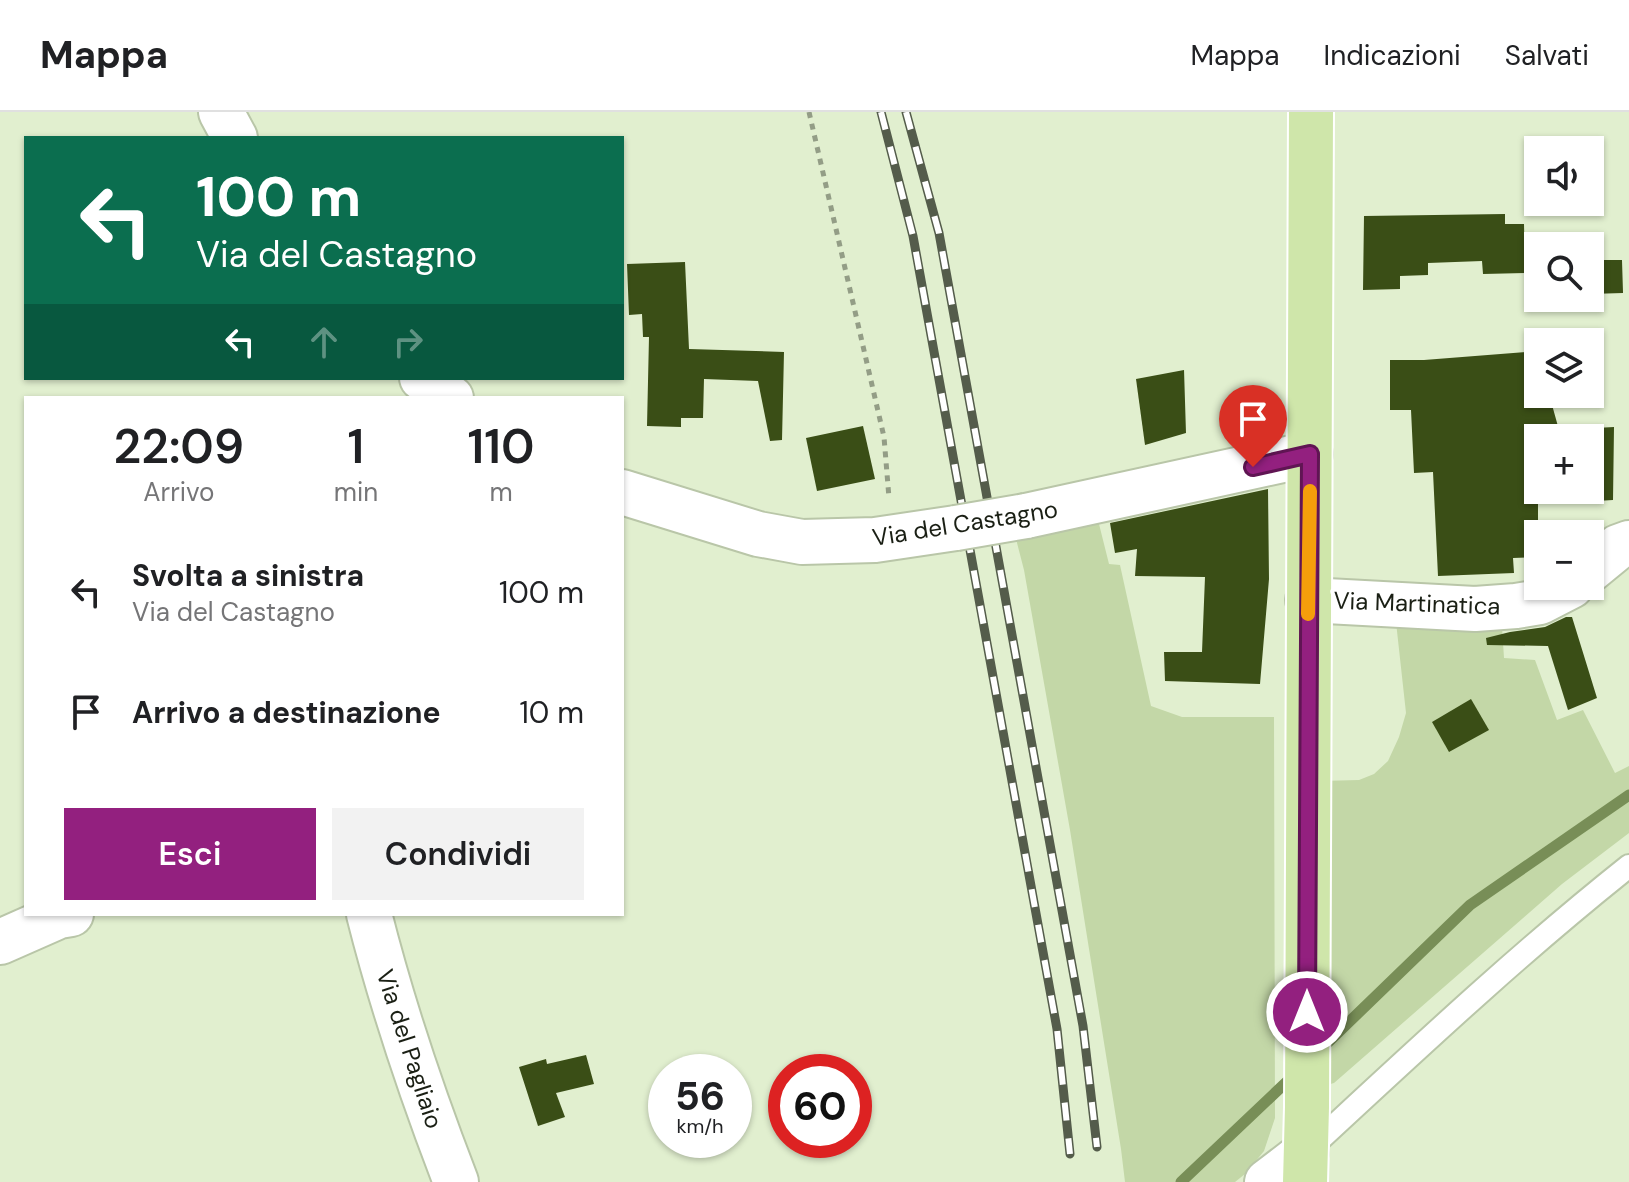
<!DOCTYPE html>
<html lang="it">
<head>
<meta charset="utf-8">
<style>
  :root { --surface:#fff; --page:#f2f2f2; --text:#202124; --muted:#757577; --line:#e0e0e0; --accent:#93207f }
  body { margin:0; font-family:"DM Sans",sans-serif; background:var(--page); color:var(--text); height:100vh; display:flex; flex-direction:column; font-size:30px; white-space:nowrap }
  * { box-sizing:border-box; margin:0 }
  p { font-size:26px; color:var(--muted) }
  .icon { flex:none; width:44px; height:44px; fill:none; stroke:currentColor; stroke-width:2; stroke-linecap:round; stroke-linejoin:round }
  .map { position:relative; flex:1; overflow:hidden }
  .details { position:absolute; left:24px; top:284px; width:600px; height:520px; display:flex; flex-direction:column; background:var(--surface); border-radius:0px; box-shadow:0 2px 6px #0004 }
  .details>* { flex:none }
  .guide { position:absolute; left:24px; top:24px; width:600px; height:244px; border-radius:0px; box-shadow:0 2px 6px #0004; background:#0b6e4f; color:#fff; overflow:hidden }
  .buttons { position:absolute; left:1524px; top:24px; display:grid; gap:16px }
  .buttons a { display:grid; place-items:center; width:80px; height:80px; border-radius:0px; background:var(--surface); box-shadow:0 2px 6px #0004; font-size:40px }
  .speed { position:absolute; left:648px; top:942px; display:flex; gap:16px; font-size:40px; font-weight:700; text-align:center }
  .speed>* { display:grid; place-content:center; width:104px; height:104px; border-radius:50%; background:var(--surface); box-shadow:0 2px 6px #0004; line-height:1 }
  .speed small { font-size:20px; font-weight:400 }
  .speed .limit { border:12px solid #d22; background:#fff; color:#111 }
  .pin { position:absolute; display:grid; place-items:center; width:68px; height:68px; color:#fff; margin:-82px -34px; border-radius:50% 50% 50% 0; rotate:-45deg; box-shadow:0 0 8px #0007 }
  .pin .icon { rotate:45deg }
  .me { position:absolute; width:88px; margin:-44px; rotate:0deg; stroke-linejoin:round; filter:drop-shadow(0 0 6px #0008) }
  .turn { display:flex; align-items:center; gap:28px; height:168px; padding:0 40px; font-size:36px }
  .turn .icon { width:104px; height:104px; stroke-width:2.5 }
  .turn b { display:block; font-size:56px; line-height:68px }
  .lanes { display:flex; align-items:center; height:76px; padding:0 40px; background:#0003; justify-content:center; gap:40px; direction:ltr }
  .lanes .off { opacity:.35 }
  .eta { display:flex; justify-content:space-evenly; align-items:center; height:136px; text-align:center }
  .eta b { font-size:48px; font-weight:600; line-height:56px }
  .primary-button { display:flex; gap:16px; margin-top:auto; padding:16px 40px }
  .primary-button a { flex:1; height:92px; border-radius:0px; background:var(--accent); color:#fff; font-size:32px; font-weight:600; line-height:92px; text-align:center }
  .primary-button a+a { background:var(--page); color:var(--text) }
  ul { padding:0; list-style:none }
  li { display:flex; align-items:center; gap:24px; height:120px; padding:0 40px }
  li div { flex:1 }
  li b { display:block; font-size:30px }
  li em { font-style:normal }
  header { display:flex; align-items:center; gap:48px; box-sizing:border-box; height:112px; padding:0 40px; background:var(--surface); border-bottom:2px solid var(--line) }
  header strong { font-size:38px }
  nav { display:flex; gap:44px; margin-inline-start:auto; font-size:28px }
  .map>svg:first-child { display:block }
  .green { fill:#c3d7a7 }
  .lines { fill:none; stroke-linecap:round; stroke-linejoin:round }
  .stream { stroke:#788e57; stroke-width:11 }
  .building { fill:#3a4e16 }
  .lane-casing { stroke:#b9c6a8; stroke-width:26 }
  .street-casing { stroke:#b9c6a8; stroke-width:48 }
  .primary-casing { stroke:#fff; stroke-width:48 }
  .path { stroke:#939d86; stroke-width:5; stroke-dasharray:6 6; stroke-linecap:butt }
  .lane { stroke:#fff; stroke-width:22 }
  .street { stroke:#fff; stroke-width:44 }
  .primary { stroke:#cfe6aa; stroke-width:44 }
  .rail-casing { stroke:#545c4b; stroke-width:9 }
  .rail { stroke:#fff; stroke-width:6; stroke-dasharray:18; stroke-linecap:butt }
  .street-bridge-casing { stroke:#b9c6a8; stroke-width:48; stroke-linecap:butt }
  .street-bridge { stroke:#fff; stroke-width:44 }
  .route-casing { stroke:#601553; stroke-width:20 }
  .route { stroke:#93207f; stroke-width:14 }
  .slow { stroke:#f59e0b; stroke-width:14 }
  .labels { text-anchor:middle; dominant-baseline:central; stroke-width:8; stroke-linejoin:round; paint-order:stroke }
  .street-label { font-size:24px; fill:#1a1f14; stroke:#fff }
</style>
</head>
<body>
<header>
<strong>Mappa</strong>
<nav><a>Mappa</a><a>Indicazioni</a><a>Salvati</a></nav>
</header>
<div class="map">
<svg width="1629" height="1070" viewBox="0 0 1629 1070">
  <rect width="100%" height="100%" fill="#e1efcf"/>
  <g class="green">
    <polygon points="1098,408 1109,452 1120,453 1151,594 1182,605 1274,605 1275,1006 1264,1039 1245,1062 1235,1070 1125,1070 1121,1037 1070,718 1024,458 1015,423"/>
    <polygon points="1396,510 1502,515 1504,546 1535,548 1557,608 1583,598 1615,661 1629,654 1629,721 1562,772 1334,971 1327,973 1320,669 1359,668 1374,662 1388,649 1399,625 1406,601"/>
  </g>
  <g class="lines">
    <g class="stream">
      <polyline points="1319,939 1470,793 1629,683"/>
      <polyline points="1181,1070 1295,962"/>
    </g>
  </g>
  <g class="building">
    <polygon points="1505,102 1505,112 1524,112 1525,161 1483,162 1482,149 1428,151 1428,163 1400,164 1400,177 1363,178 1364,104"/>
    <polygon points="1590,148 1622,148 1623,181 1590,182"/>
    <polygon points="685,150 689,237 784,240 782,328 770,329 758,269 704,267 703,306 681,306 681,315 647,314 649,225 643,225 642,202 629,203 627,152"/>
    <polygon points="1527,240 1529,268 1538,267 1538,282 1549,282 1559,318 1614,315 1613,388 1564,391 1558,378 1590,378 1590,326 1538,326 1538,445 1513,446 1514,461 1438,464 1433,360 1414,361 1411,298 1390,298 1390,248 1424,248"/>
    <polygon points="1184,258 1186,321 1145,333 1136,267"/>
    <polygon points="863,314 875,367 817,379 806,326"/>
    <polygon points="1268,377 1269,467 1260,572 1165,569 1164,540 1202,540 1205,465 1135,464 1137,437 1115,441 1110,411"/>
    <polygon points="1566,505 1572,505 1597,586 1568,598 1548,534 1487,533 1486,526 1510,520 1545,515"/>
    <polygon points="1471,587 1489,618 1449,640 1432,610"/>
    <polygon points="586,943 594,972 556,981 565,1005 538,1014 519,955 546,947 547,952"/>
  </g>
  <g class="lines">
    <defs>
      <path id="lane" d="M1307,1039C1412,942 1517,843 1629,754"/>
      <g id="street">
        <polyline points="221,0 235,26"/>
        <polyline points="422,266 451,286"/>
        <polyline points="622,380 758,422 802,430 875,428 956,416"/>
        <polyline points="1026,404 1310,342"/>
        <polyline points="1590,458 1618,435 1629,431"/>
        <polyline points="1308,488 1475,497 1516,494 1540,490 1571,474"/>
        <path d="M369,802C392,893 422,982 456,1070"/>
        <polyline points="0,830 59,804 71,802"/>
        <polyline points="1267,1070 1306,1040"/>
      </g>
      <polyline id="primary" points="1305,1070 1307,995 1311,0"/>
    </defs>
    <use href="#lane" class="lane-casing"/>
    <use href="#street" class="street-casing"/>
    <use href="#primary" class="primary-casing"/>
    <polyline class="path" points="809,0 884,325 889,386"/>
    <use href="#lane" class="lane"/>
    <use href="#street" class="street"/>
    <use href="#primary" class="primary"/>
    <defs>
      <g id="rail">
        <polyline points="881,0 913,124 1057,917 1070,1042"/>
        <polyline points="906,0 939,121 1083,914 1097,1035"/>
      </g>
    </defs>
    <use href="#rail" class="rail-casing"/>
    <use href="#rail" class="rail"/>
    <defs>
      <polyline id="street-bridge" points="956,416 1026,404"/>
    </defs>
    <use href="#street-bridge" class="street-bridge-casing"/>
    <use href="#street-bridge" class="street-bridge"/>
  </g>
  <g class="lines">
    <defs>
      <polyline id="route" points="1253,355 1310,342 1307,900"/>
    </defs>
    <use href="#route" class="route-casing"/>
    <use href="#route" class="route"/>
    <polyline class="slow" points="1308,502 1310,379"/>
  </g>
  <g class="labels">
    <g class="street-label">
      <text transform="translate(965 411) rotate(-9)">Via del Castagno</text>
      <text transform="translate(1417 491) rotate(2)">Via Martinatica</text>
      <text transform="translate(410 937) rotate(72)">Via del Pagliaio</text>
    </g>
  </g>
</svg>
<div class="buttons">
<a><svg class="icon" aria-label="sound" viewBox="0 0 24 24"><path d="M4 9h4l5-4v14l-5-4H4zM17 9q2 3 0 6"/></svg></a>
<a><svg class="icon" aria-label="search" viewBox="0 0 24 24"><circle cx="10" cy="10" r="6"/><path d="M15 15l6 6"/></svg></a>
<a><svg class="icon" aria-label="layers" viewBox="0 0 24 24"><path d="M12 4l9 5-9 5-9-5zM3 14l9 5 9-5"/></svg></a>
<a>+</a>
<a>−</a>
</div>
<div class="speed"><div>56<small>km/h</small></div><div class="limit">60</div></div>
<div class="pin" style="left:1253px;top:355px;background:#d93025"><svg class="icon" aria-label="arrive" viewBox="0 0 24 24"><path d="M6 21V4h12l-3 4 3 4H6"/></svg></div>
<svg class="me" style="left:1307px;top:900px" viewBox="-20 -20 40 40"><circle r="17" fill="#93207f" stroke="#fff" stroke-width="3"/><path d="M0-11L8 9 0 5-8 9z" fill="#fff"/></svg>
<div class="guide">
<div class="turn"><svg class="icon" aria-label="left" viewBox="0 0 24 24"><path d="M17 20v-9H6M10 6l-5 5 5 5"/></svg><div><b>100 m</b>Via del Castagno</div></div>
<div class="lanes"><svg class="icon" aria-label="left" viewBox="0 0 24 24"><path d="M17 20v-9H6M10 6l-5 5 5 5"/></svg><svg class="icon off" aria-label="ahead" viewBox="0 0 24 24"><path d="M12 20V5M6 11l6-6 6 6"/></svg><svg class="icon off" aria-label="right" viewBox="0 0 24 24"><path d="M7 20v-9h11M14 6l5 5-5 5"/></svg></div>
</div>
<section class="details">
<div class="eta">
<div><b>22:09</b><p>Arrivo</p></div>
<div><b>1</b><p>min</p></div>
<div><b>110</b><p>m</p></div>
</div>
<ul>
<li><svg class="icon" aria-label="left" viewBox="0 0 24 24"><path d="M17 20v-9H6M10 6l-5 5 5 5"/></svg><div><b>Svolta a sinistra</b><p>Via del Castagno</p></div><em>100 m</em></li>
<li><svg class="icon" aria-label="arrive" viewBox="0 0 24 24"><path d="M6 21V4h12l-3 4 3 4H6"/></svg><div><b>Arrivo a destinazione</b></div><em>10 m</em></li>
</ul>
<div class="primary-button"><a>Esci</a><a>Condividi</a></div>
</section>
</div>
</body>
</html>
